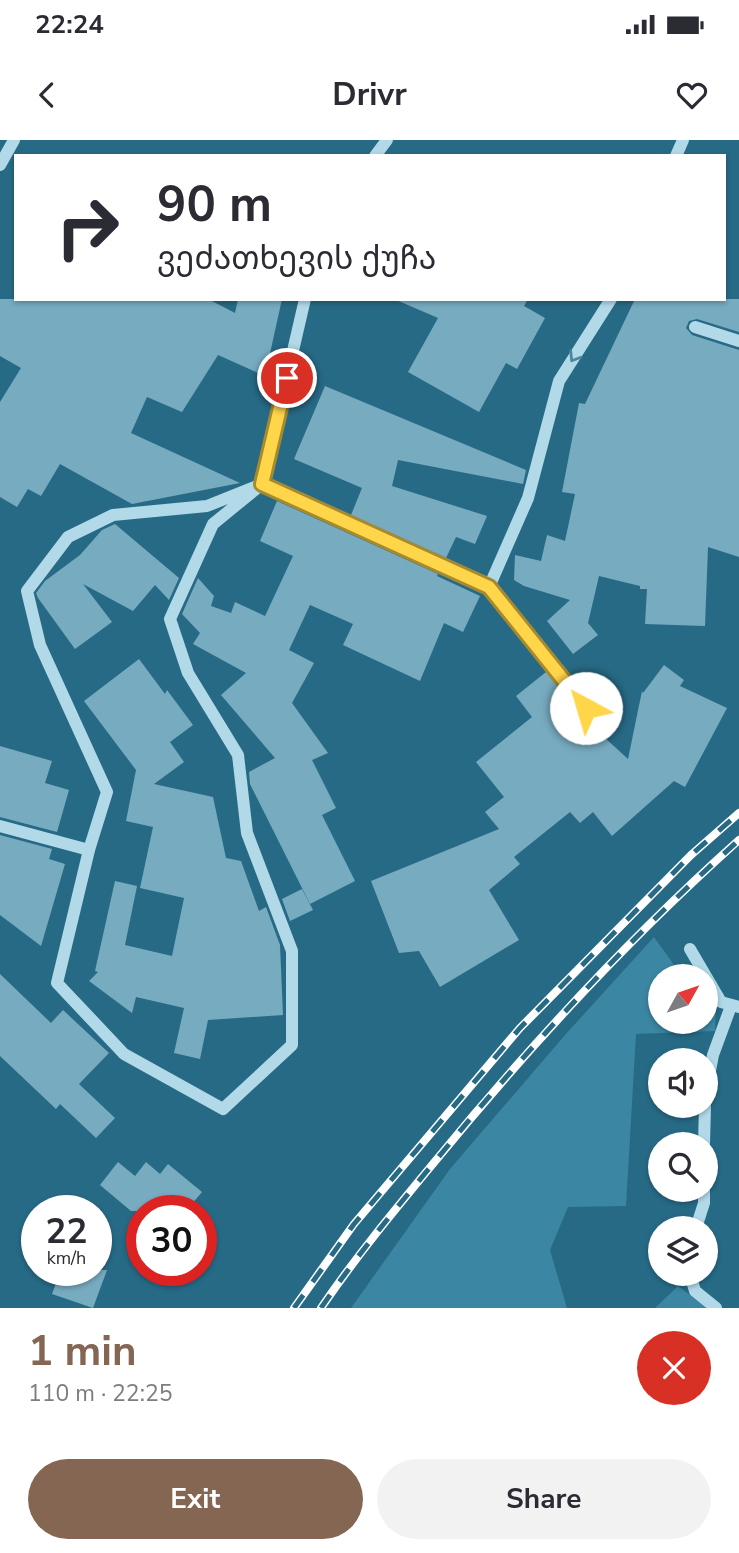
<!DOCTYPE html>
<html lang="en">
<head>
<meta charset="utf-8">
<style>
  :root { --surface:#fff; --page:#f2f2f3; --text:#2b2b33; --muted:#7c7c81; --accent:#846652 }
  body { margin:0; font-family:"Nunito Sans","Noto Sans Georgian",sans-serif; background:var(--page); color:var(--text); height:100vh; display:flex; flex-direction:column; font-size:26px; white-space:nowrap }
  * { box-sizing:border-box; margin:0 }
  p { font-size:23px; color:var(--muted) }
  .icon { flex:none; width:38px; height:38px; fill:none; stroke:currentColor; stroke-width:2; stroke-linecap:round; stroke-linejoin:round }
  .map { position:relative; height:1168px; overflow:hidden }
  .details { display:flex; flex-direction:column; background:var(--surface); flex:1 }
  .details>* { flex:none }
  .hud { position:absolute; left:14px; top:14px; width:712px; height:147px; border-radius:0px; box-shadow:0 2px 5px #0004; background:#fff; color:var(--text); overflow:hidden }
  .needle { width:46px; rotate:50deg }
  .buttons { position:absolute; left:648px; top:824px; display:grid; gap:14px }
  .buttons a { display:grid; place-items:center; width:70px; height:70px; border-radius:50%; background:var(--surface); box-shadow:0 2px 5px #0004; font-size:35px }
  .speed { position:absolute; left:21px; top:1055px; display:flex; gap:14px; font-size:35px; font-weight:700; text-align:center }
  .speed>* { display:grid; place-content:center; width:91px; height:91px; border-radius:50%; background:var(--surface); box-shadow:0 2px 5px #0004; line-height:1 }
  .speed small { font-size:18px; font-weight:400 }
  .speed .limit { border:10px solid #d22; background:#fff; color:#111 }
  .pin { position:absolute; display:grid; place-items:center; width:60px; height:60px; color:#fff; margin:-30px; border:4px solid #fff; border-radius:50%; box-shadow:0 2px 7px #0007 }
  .me { position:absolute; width:77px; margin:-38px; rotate:321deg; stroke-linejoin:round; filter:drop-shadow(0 0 5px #0008) }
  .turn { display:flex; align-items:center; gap:24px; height:147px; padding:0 28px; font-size:32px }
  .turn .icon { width:91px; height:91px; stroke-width:2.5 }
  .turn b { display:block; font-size:49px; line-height:60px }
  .round { display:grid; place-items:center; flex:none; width:74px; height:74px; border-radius:37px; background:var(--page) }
  .head { display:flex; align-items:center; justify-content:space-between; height:119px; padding:0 28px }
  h1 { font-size:42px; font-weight:700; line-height:52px; color:var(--accent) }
  .button { display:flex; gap:14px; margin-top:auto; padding:14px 28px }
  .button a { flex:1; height:80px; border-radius:42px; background:var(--accent); color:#fff; font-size:28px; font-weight:700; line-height:80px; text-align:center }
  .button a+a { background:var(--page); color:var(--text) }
  .status { display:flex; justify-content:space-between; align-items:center; height:49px; padding:0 35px; background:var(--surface); direction:ltr }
  .status svg { height:19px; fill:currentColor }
  header { display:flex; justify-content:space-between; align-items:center; height:91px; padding:0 28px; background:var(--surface); font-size:32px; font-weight:700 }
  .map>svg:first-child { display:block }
  .green { fill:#3b86a2 }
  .building { fill:#77abc0 }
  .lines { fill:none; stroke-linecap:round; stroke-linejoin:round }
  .minor { stroke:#b2d9e8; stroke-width:12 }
  .rail-casing { stroke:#fff; stroke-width:8 }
  .rail { stroke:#276a86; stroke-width:5; stroke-dasharray:16; stroke-linecap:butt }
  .oneway { stroke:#4a869e }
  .route-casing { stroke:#a68a30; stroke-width:18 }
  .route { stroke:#ffd54a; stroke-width:12 }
</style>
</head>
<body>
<div class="status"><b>22:24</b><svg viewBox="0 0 49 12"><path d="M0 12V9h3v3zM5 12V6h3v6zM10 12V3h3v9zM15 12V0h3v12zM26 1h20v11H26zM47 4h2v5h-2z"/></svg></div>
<header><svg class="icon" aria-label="back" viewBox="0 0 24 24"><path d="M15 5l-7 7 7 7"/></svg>Drivr<svg class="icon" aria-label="heart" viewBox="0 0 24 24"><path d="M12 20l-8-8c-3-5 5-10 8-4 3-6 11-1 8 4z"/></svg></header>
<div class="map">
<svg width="739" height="1168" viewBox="0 0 739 1168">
  <rect width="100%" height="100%" fill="#276a86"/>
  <g class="green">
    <polygon points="654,797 682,836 660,836 660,882 705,882 705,842 717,841 715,891 636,894 626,1066 568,1067 550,1110 567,1168 351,1168 450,1029 565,895"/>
    <polygon points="678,1146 707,1168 655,1168"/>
  </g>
  <g class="building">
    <polygon points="0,159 208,159 235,173 238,159 282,159 265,236 218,215 182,272 147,257 131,293 240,343 132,364 60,324 41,356 28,349 17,367 0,357 0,262 21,228 0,216"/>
    <polygon points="394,159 528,159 524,166 545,178 517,229 506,223 479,272 408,232 438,178"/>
    <polygon points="635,159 739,159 739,192 697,179 689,181 686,188 692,195 739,210 739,417 708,407 705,486 645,484 647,449 640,449 640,446 599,436 588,483 598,495 573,514 547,481 570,460 524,446 514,440 515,415 541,421 547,395 565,401 575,354 562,352 579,263 585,264"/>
    <polygon points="325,246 526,330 523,344 398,320 392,346 487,376 475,404 456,397 446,418 351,375 362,348 294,319"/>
    <polygon points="277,361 438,434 437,436 480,456 463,492 444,483 420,541 343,505 353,484 310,465 289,510 314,523 292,563 328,613 312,620 336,668 322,675 355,741 310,764 250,644 249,632 275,618 221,555 246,533 193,504 200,493 182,474 198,438 214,456 211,466 231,473 235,462 265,476 293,416 260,401"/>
    <polygon points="115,384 179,438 169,460 155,445 133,471 83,444 112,482 75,509 38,458 36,453 45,441 80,415 102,390"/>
    <polygon points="139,519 165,554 167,550 193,585 170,602 184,622 154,644 213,657 226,718 241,721 259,771 266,767 280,805 283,875 208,880 200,919 174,913 184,868 136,857 132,873 89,841 98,832 95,831 115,741 137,746 125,805 172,816 184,758 140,748 153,687 126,681 136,630 84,561"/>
    <polygon points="664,525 684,540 680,546 727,568 685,647 674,641 612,696 593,672 580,683 570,672 514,717 520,724 489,750 519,800 440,847 419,811 399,813 371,741 499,689 485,672 504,657 476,622 532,577 516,556 546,532 596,593 604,597 628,619 642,551 643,553"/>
    <polygon points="0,606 52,621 45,643 69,650 57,692 0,677"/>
    <polygon points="0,695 52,709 49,719 65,724 41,806 0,775"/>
    <polygon points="302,749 313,770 290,781 282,759"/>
    <polygon points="0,834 51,883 63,870 109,913 79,944 115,978 96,998 60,964 56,969 0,916"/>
    <polygon points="118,1022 135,1036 146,1022 160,1034 168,1024 202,1052 186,1071 131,1071 100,1045"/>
    <polygon points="61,1130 107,1130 93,1168 52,1154"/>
  </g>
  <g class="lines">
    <g class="minor">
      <polyline points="375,16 387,0"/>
      <polyline points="676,16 683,0"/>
      <polyline points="0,25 14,0"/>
      <polyline points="305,159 262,344 213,384 170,479 188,533 238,615 247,693 292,811 292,905 223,969 124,914 57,843 89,710 107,652 40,505 27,451 68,397 113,375 207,366 262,344 489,447 603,588"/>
      <polyline points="695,187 739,201"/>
      <polyline points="489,447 528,358 559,241 611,159"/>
      <polyline points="0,686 89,710"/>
      <polyline points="690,809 721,862 739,867"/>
      <polyline points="705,957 713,915 731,866"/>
      <polyline points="704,1004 705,966"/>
      <polyline points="696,1088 704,1063 704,1050"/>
      <polyline points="690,1134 695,1151 716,1168"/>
    </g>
    <defs>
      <g id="rail">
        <polyline points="294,1168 354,1084 520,888 691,715 739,673"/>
        <path d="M321,1168C355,1118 393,1072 432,1025C526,910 628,799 739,700"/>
      </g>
    </defs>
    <use href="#rail" class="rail-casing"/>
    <use href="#rail" class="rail"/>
  </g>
  <defs><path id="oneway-chevron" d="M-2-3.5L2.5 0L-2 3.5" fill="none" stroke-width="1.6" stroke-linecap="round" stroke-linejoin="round" transform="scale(1.75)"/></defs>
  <use class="oneway" href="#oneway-chevron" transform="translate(574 217) rotate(122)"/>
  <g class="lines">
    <defs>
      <polyline id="route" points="287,238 262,344 489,447 586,568"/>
    </defs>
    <use href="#route" class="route-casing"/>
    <use href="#route" class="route"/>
  </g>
</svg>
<div class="buttons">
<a><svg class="needle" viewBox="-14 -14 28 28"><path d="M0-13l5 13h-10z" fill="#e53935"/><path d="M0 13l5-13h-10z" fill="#7c7c81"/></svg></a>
<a><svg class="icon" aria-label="sound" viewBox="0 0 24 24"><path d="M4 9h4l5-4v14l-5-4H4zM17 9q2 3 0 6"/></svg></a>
<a><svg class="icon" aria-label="search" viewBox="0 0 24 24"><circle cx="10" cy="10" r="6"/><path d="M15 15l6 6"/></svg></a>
<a><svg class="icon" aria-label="layers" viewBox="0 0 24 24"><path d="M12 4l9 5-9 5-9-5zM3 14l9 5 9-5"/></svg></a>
</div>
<div class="speed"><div>22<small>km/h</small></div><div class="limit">30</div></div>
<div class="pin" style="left:287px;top:238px;background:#d93025"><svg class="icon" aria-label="arrive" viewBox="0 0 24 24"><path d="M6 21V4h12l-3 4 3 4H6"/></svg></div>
<svg class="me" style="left:586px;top:568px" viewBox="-20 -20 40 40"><circle r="19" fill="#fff"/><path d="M0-13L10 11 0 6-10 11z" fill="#ffd54a"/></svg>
<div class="hud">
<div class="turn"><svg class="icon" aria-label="right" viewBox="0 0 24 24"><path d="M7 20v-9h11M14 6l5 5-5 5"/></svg><div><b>90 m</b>ვეძათხევის ქუჩა</div></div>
</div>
</div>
<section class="details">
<div class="head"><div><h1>1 min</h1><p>110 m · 22:25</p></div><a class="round" style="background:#d93025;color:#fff"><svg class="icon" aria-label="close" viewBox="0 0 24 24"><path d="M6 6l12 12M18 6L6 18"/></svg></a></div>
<div class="button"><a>Exit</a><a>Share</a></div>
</section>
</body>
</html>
